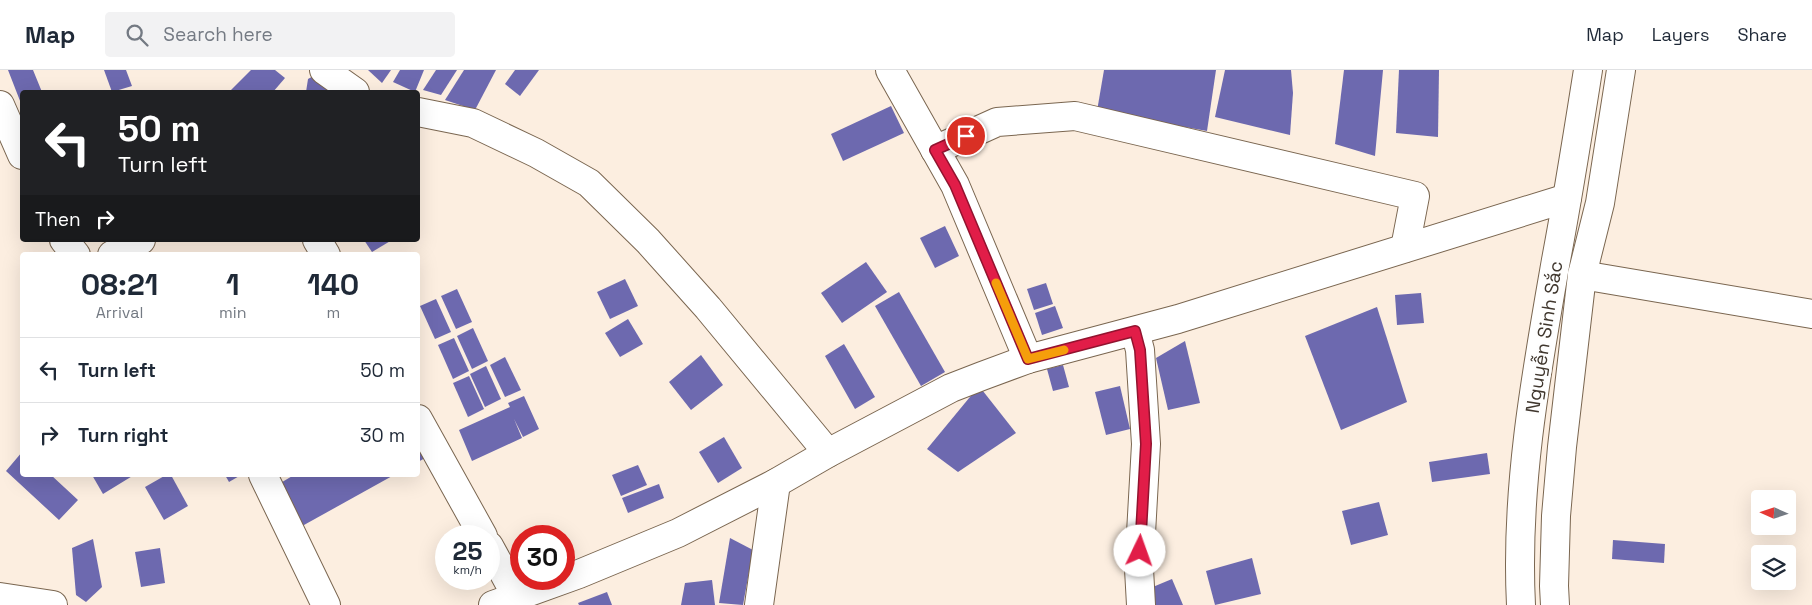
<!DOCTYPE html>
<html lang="en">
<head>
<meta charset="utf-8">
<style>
  :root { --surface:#fff; --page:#f2f2f3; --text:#1f2937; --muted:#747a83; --line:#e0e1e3 }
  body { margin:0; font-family:"Space Grotesk",sans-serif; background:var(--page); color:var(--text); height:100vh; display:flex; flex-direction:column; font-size:19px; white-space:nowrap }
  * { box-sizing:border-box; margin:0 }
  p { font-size:16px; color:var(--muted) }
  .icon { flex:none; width:28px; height:28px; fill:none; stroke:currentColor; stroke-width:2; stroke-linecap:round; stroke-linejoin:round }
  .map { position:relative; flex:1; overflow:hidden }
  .panel { position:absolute; left:20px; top:182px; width:400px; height:225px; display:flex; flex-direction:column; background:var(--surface); border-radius:5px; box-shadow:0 5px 20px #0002 }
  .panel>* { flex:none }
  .top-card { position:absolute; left:20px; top:20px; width:400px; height:152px; border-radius:5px; box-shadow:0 5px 20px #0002; background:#202124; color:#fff; overflow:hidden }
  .needle { width:32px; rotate:273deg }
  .controls { position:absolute; left:1751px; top:420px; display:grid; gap:10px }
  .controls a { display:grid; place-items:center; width:45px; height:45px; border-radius:5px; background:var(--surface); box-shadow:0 5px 20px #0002; font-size:25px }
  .speed { position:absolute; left:435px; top:455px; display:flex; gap:10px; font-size:25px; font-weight:700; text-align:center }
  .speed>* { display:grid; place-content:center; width:65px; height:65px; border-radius:50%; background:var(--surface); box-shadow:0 5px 20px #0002; line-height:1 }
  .speed small { font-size:12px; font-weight:400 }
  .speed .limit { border:8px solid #d22; background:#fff; color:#111 }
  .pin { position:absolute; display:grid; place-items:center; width:42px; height:42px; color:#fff; margin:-21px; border:2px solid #fff; border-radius:50%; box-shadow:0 1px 5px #0007 }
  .me { position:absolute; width:55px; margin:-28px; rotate:3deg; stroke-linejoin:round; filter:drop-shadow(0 0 4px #0008) }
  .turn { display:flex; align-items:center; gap:18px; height:105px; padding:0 15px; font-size:22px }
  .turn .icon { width:65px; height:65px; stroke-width:2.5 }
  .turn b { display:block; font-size:35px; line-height:42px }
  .then { display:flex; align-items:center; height:48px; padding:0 15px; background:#0003; gap:10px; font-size:19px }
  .eta { display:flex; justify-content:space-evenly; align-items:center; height:85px; text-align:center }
  .eta b { font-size:30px; font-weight:700; line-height:35px }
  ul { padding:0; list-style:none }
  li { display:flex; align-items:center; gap:15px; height:65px; padding:0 15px; border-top:1px solid var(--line) }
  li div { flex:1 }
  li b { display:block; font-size:19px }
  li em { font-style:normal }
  header { display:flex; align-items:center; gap:30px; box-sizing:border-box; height:70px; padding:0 25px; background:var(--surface); border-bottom:1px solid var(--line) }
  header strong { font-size:24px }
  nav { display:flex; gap:28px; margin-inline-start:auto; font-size:18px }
  .search { width:350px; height:45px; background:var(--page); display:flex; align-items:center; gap:12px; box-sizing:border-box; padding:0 18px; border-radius:5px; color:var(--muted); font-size:19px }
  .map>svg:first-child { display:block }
  .building { fill:#6d69af }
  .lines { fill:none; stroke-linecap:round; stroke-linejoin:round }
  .minor-casing { stroke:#7a6650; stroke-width:30 }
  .highway-casing { stroke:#7a6650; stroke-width:30 }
  .minor { stroke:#fff; stroke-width:28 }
  .highway { stroke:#fff; stroke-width:28 }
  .route-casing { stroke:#92132f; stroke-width:12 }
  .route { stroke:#e11d48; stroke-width:9 }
  .slow { stroke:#f59e0b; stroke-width:9 }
  .labels { text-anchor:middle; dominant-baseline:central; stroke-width:5; stroke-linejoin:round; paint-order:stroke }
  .street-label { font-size:19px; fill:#40372e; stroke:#fefefe }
</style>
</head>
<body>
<header>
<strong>Map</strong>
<div class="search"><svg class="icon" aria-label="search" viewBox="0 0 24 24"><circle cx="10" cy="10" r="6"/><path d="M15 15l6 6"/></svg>Search here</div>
<nav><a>Map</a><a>Layers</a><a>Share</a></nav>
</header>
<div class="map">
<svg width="1812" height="535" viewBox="0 0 1812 535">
  <rect width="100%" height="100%" fill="#fceee0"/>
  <g class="building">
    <polygon points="8,0 33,0 42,22 22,22 22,36"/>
    <polygon points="104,0 126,0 132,16 112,22"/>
    <polygon points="251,0 275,0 285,8 273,22 229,22"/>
    <polygon points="368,0 391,0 382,13"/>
    <polygon points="400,0 424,0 415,22 393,12"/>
    <polygon points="436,0 457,0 441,25 423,20"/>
    <polygon points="464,0 496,0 475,40 445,30"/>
    <polygon points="515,0 539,0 520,26 505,14"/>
    <polygon points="1104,0 1216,0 1207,61 1097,41"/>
    <polygon points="1225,0 1291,0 1293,23 1290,65 1215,47"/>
    <polygon points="1344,0 1383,0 1375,86 1335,74"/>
    <polygon points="1399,0 1439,0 1438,67 1396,63"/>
    <polygon points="322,1 330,22 306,22 308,9"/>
    <polygon points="891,36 904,63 843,91 831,64"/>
    <polygon points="945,156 959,186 935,198 920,168"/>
    <polygon points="364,170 392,170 372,182"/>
    <polygon points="866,192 887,222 842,253 821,223"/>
    <polygon points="625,209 638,236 610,249 597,222"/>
    <polygon points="1046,213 1053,234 1034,240 1027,219"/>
    <polygon points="457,219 472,252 456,259 441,226"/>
    <polygon points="899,222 945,302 921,316 875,236"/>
    <polygon points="1421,223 1424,253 1397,255 1395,225"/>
    <polygon points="436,229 451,262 435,269 420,236"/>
    <polygon points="1055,236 1063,258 1042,265 1035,243"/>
    <polygon points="1377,237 1407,332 1341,360 1305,266"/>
    <polygon points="628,249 643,274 620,287 605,263"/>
    <polygon points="473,258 488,291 472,299 457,266"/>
    <polygon points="454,268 469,301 453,309 438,275"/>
    <polygon points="1185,271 1200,333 1168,340 1156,288"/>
    <polygon points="844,274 875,327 855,339 825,286"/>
    <polygon points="701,285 723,315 691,340 669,312"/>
    <polygon points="505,287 521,320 505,327 490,295"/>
    <polygon points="1063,295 1069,317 1053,321 1047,299"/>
    <polygon points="486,296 501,329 485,337 470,304"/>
    <polygon points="469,306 484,339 468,347 453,313"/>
    <polygon points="979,316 1016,363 958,402 927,379"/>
    <polygon points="1120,316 1130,359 1106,365 1095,322"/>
    <polygon points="524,326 539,359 523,367 514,349 522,368 472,391 459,360 510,337 508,333"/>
    <polygon points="418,352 434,383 418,392"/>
    <polygon points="724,367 742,398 718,413 699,382"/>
    <polygon points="22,382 22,405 51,405 78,430 59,450 6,401"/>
    <polygon points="1487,383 1490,404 1432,412 1429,392"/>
    <polygon points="638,395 647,415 621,426 612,405"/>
    <polygon points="92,405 134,405 103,424"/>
    <polygon points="166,405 171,405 188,436 164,450 145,417"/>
    <polygon points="225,405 241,405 229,412"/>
    <polygon points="294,405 394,405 295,460 272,418"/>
    <polygon points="659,414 664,428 628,443 622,428"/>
    <polygon points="1379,432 1388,465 1351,475 1342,441"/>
    <polygon points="730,468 753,480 743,535 719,533"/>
    <polygon points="93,469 102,517 86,532 76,525 72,478"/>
    <polygon points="1613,470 1665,474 1664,493 1612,489"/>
    <polygon points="160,478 165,513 141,517 135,482"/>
    <polygon points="1252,488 1261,524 1215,535 1206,501"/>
    <polygon points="1172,509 1183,535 1150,535 1148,519"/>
    <polygon points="712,510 715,535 681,535 685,513"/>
    <polygon points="607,522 612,535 579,535 578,533"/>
  </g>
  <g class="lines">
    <defs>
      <g id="minor">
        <polyline points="324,0 355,22"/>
        <polyline points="890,0 955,115 1028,289"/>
        <polyline points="0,35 22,85"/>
        <polyline points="418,42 473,53 536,83 589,113 648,171 708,238 828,383"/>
        <polyline points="935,80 997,52 1075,46 1415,126 1405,178"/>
        <polyline points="64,170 76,185"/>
        <polyline points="317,170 326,185"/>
        <polyline points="112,185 141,170"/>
        <polyline points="1582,205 1812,244"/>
        <polyline points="1135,261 1140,280 1146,374 1139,499 1141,535"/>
        <polyline points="418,349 483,466"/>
        <polyline points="263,405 326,535"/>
        <polyline points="489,476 517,527"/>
        <polyline points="0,527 53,535"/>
        <polyline points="493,535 579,504 678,463 776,413 828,383 951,318 982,306 1028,289 1178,249 1567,128"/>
        <polyline points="759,535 776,413"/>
      </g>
      <g id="highway">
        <path d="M1521,535C1515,419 1536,304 1556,190C1568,127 1578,63 1588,0"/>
        <polyline points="1555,535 1554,516 1556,446 1562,377 1582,205 1600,133 1621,0"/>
      </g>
    </defs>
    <use href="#minor" class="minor-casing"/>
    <use href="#highway" class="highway-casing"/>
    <use href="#minor" class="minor"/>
    <use href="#highway" class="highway"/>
  </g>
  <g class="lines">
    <defs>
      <polyline id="route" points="966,66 935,80 955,115 1028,289 1135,261 1140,280 1146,374 1140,481"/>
    </defs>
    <use href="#route" class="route-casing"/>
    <use href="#route" class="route"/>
    <polyline class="slow" points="996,213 1028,289 1064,280"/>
  </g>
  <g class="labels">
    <g class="street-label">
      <text transform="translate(1544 267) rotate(-81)">Nguyễn Sinh Sắc</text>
    </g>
  </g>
</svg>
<div class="controls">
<a><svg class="needle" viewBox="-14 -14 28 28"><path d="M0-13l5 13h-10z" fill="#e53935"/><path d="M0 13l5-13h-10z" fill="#747a83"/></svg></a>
<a><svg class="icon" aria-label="layers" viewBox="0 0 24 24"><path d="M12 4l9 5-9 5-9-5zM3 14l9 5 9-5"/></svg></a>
</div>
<div class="speed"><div>25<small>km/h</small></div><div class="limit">30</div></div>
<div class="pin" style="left:966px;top:66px;background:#d93025"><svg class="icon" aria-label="arrive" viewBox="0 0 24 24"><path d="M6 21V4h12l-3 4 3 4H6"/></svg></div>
<svg class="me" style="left:1140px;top:481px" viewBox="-20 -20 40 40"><circle r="19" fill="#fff"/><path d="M0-13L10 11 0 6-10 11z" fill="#e11d48"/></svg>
<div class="top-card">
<div class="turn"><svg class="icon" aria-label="left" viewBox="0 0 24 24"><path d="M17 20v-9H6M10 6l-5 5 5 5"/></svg><div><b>50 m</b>Turn left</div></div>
<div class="then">Then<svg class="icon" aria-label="right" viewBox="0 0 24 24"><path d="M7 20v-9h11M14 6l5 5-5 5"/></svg></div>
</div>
<section class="panel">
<div class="eta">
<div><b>08:21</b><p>Arrival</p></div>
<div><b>1</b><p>min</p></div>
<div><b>140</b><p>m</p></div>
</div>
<ul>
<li><svg class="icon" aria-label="left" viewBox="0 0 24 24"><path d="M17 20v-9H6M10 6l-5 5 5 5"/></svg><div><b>Turn left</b></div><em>50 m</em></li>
<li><svg class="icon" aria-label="right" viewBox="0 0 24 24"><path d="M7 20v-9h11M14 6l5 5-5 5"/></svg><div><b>Turn right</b></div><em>30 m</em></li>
</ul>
</section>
</div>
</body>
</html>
